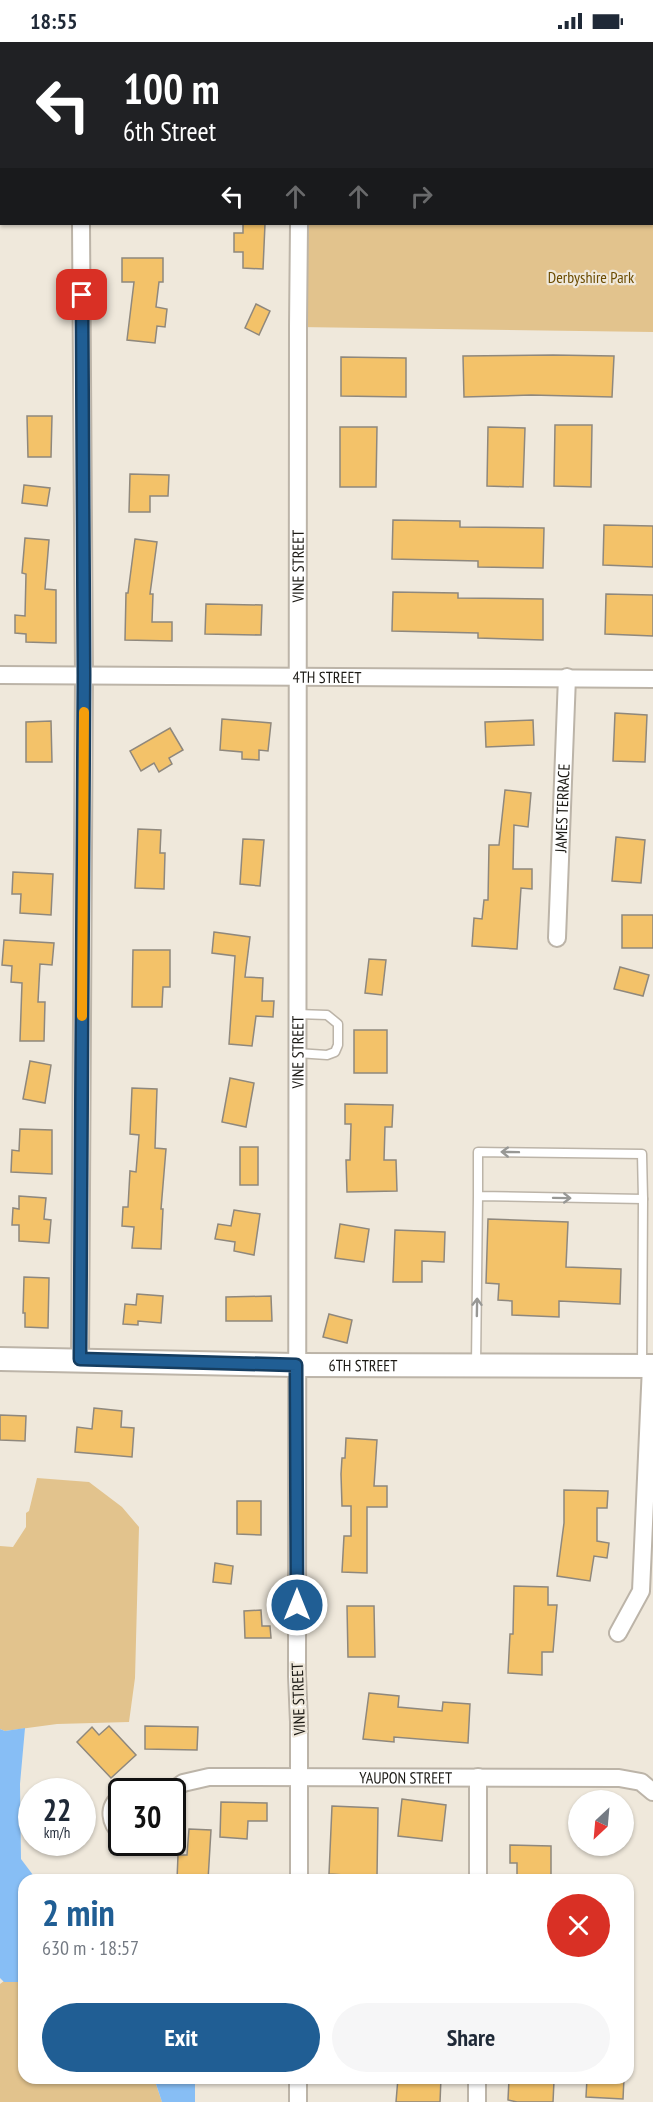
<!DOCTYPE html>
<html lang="en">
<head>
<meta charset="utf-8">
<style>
  :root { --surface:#fff; --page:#f6f6f7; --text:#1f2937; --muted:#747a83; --accent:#205e94 }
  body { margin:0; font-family:"PT Sans Narrow",sans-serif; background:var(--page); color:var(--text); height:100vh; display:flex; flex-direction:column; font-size:22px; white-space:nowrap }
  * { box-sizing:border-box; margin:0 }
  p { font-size:20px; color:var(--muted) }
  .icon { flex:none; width:33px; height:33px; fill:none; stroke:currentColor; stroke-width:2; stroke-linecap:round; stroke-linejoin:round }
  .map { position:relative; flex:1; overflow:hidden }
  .panel { position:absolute; left:18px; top:1832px; width:616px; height:210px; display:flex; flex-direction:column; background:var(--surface); border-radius:18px; box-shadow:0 2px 4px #0004 }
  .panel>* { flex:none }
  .top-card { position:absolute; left:0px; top:0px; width:654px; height:183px; box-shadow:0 2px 4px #0004; background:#202124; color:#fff; overflow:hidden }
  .needle { width:39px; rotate:206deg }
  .buttons { position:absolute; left:568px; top:1748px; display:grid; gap:12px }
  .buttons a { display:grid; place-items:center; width:66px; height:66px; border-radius:50%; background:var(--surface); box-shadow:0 2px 4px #0004; font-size:30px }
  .speed { position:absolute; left:18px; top:1736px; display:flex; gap:12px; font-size:30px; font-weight:700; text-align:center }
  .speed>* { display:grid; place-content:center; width:78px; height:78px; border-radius:50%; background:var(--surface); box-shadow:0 2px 4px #0004; line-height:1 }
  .speed small { font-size:15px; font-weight:400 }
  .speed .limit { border:3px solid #111; border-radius:9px; background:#fff; color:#111 }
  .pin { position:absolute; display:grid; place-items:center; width:51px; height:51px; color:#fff; margin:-26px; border-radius:12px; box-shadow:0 3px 9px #0006 }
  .me { position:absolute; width:66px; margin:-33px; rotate:0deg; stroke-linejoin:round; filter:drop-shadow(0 0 4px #0008) }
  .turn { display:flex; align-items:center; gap:21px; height:126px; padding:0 24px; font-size:27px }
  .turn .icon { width:78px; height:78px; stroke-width:2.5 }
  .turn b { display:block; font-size:42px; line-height:51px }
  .lanes { display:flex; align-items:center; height:57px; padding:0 24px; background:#0003; justify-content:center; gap:30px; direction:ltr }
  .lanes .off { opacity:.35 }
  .round { display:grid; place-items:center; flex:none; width:63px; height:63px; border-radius:32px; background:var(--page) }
  .head { display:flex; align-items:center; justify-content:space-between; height:102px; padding:0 24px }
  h1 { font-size:36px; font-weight:700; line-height:45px; color:var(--accent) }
  .button { display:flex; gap:12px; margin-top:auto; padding:12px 24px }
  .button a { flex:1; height:69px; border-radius:36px; background:var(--accent); color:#fff; font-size:24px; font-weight:700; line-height:69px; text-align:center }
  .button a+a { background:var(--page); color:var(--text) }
  .status { display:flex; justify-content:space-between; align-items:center; height:42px; padding:0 30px; background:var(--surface); direction:ltr }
  .status svg { height:16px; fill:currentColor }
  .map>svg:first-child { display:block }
  .built { fill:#e7dbc8 }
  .green { fill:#e2c38d }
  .water { fill:#87bef5 }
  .building { fill:#f3c269; stroke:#8f887d; stroke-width:1.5 }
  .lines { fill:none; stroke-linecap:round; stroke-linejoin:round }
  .lane-casing { stroke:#bcb4a8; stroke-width:11 }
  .street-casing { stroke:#bcb4a8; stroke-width:20 }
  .secondary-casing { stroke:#bcb4a8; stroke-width:26 }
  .lane { stroke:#fff; stroke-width:8 }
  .street { stroke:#fff; stroke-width:16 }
  .secondary { stroke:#fff; stroke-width:22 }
  .oneway { stroke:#989895 }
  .route-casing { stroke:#153d60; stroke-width:15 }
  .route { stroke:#205e94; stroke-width:10 }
  .slow { stroke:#f59e0b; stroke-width:10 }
  .labels { text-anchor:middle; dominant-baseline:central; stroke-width:4.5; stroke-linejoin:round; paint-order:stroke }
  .park-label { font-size:16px; fill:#6c4c01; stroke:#efe8db }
  .street-label { font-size:16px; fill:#1b1914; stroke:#efe8db }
</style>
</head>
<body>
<div class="status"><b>18:55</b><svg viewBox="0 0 49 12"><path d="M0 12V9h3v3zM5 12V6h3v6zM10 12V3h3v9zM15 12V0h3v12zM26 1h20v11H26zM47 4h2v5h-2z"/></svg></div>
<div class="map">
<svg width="653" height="2060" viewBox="0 0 653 2060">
  <rect width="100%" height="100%" fill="#efe8db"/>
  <polygon class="built" points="0,0 73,0 2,2 2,91"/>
  <g class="green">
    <polygon points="301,0 653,0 653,290 298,285 299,182 652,182 652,2"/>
    <polygon points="37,1436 89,1440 122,1465 139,1485 135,1636 129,1680 57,1682 5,1689 0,1687 0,1504 13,1505 26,1485 26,1471 29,1469"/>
    <polygon points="4,1939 24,1940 24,2036 154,2036 162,2060 0,2060 0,1942"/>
  </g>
  <g class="water">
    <polygon points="25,1686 20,1742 21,1817 36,1837 24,1838 24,1940 4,1940 0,1936 0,1687 5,1689"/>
    <polygon points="154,2036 195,2036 195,2060 162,2060"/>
  </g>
  <g class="building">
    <polygon points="243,182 265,182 263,227 243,226 243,210 234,210 234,191 243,191"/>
    <polygon points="122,216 163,216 163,240 159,240 156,265 167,267 165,285 157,284 155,301 127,298 134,240 122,240"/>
    <polygon points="256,262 270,269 259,293 245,286"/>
    <polygon points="553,313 614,314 612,355 531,353 464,355 463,314"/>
    <polygon points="341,315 406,316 406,355 341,354"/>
    <polygon points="27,374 52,374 51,415 28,415"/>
    <polygon points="555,383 592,383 591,445 554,444"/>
    <polygon points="340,385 377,385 376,445 340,445"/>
    <polygon points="488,385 525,386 523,445 487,444"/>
    <polygon points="130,432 169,433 168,454 150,454 150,470 129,470"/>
    <polygon points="24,443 50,446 47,464 22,461"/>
    <polygon points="393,478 460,479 460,485 544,486 543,526 478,525 478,519 392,517"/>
    <polygon points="604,483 653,484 653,525 603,523"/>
    <polygon points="25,496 49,498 45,547 56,548 56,601 26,600 26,592 15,591 15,573 25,574 26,532 22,531"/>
    <polygon points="135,497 157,500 150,552 153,552 152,580 172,580 172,599 125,598 126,551 128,551"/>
    <polygon points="393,550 458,551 458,556 543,557 543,598 478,596 478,591 392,589"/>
    <polygon points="606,552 653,553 653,594 605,592"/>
    <polygon points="206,562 262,563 261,593 205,592"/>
    <polygon points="615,671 647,673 645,720 613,719"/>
    <polygon points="222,677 271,681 268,709 259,708 259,718 242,717 242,710 220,708"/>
    <polygon points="533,678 534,703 486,705 485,680"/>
    <polygon points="51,679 52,720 26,720 26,680"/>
    <polygon points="170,686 183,708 169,716 172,722 159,730 154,721 141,729 130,709"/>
    <polygon points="505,748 531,751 528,785 514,783 513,827 532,827 532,847 521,846 517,907 472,904 474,876 482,877 484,858 488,858 489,803 499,803"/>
    <polygon points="138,787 161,788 160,811 165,811 164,847 135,846"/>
    <polygon points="616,795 645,798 641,841 612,839"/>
    <polygon points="243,797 264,798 260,844 240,842"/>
    <polygon points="13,830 53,832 51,873 20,871 21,852 12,852"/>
    <rect x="622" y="873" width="31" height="33"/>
    <polygon points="214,890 250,895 245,935 263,936 262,959 274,959 273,975 256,974 252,1004 229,1002 235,914 212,911"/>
    <polygon points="4,898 54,901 52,923 40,922 38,960 45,960 44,999 20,999 22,941 11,940 12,924 2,923"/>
    <polygon points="133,908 170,908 170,945 163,945 162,965 132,965"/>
    <polygon points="369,917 386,918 382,953 365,951"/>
    <polygon points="620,925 649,933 643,954 614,947"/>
    <rect x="354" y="988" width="33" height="43"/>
    <polygon points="30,1019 51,1023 45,1061 23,1057"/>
    <polygon points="230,1036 254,1041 246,1085 222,1080"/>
    <polygon points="132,1046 157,1047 155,1106 166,1107 161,1167 163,1167 161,1207 132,1206 134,1185 122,1184 123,1165 128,1165 130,1129 136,1130 139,1093 130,1092"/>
    <polygon points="345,1062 393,1063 392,1085 385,1085 384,1118 396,1118 397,1149 347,1150 346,1118 350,1118 351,1082 345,1082"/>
    <polygon points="20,1087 52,1088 52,1132 11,1130 12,1108 19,1109"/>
    <rect x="240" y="1105" width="18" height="38"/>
    <polygon points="19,1154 46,1156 44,1177 51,1178 49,1201 19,1199 19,1183 12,1183 13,1166 19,1167"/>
    <polygon points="234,1168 260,1172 254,1213 234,1209 235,1200 215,1197 218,1182 231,1184"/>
    <polygon points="488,1177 568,1180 566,1225 621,1227 620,1262 559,1259 559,1275 512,1273 512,1259 498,1258 499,1242 486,1241"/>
    <polygon points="340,1182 369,1187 364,1220 335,1216"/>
    <polygon points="395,1188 445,1190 444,1220 422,1219 422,1240 393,1240"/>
    <polygon points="24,1235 49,1236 48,1286 25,1285 25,1271 23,1271"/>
    <polygon points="137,1252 163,1254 161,1281 138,1279 138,1283 123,1282 125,1262 136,1263"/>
    <polygon points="271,1254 272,1279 226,1279 226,1255"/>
    <polygon points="329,1272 352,1278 347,1301 323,1295"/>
    <polygon points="94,1366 122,1369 121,1385 134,1386 132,1415 75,1410 77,1385 92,1387"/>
    <polygon points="0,1373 26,1374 25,1399 0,1398"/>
    <polygon points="346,1396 377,1398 374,1444 387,1444 387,1465 367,1465 367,1531 342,1530 344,1494 351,1494 351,1464 342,1464 341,1432 342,1416 345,1416"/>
    <polygon points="564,1448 608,1449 607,1466 597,1466 597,1499 609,1501 607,1516 594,1514 590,1539 557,1534 564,1481"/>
    <polygon points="237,1459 261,1459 261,1493 237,1492"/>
    <polygon points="215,1521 233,1524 231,1542 213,1540"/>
    <polygon points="514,1544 548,1545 548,1563 557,1563 553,1610 542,1610 542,1633 508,1631 510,1592 513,1592"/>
    <polygon points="347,1564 374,1564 375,1615 348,1615"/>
    <polygon points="261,1568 262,1584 270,1584 271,1596 245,1596 244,1569"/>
    <polygon points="369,1651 399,1654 398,1665 442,1669 443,1660 470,1662 468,1701 394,1695 394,1700 363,1697"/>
    <polygon points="109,1684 136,1713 111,1736 77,1700 92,1685 99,1693"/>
    <polygon points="145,1684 198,1685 197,1708 145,1707"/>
    <polygon points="402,1757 446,1763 442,1799 398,1794"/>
    <polygon points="221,1760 267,1761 267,1779 248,1779 247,1797 220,1795"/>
    <polygon points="332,1764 378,1766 377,1835 329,1832"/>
    <polygon points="189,1787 211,1788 208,1838 177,1838 178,1813 187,1813"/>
    <polygon points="510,1803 551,1804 551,1834 517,1834 517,1821 510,1821"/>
    <polygon points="398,2036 441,2036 440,2060 396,2060"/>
    <polygon points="587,2036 624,2036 623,2057 586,2055"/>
    <polygon points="509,2037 554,2039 553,2060 517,2060 508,2058"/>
  </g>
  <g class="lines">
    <defs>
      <g id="lane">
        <polyline points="4,2 4,0"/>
        <polyline points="1,35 2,28"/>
        <polyline points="297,1011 327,1013 335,1010 338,1003 338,982 327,973 297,972"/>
        <polyline points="476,1323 478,1154 643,1157 642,1112 478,1110 478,1154"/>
        <polyline points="642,1324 643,1157"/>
      </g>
      <g id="street">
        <polyline points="82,2 82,0"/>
        <polyline points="301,2 301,0"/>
        <path id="s1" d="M0,633L653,637"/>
        <path id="s2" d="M557,896L567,635"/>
        <polyline points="80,1317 84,634 81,182"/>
        <polyline points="618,1591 641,1549 651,1324"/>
        <path id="s3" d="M172,1749L183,1741L209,1735L619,1736L641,1740L653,1750"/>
        <path d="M122,1754C106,1765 110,1781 122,1793"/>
        <path id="s4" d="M299,1838V1680L297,1634L298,285L299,182"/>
        <polyline points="478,1838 478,1735"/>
        <polyline points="298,2060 298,2036"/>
        <polyline points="477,2060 477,2036"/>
      </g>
      <g id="secondary">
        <path id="s5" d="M0,1317L296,1323L653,1324"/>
      </g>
    </defs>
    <use href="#lane" class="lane-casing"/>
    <use href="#street" class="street-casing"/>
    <use href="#secondary" class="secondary-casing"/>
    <use href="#lane" class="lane"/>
    <use href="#street" class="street"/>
    <use href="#secondary" class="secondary"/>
  </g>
  <defs><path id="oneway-shaft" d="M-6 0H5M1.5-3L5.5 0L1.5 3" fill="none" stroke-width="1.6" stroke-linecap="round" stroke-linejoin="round" transform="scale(1.5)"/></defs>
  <g class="oneway">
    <use href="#oneway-shaft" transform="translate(510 1110) rotate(-179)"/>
    <use href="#oneway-shaft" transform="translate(562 1156) rotate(1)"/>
    <use href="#oneway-shaft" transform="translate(477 1265) rotate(-89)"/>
  </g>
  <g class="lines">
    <defs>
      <polyline id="route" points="82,253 84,633 80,1317 296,1323 297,1563"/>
    </defs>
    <use href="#route" class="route-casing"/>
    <use href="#route" class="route"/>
    <polyline class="slow" points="82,974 84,670"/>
  </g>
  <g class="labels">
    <g class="park-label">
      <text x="591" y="235">Derbyshire Park</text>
    </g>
    <g class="street-label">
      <text stroke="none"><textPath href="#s4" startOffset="1314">VINE STREET</textPath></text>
      <text stroke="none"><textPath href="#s1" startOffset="327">4TH STREET</textPath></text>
      <text stroke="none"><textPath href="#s2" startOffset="130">JAMES TERRACE</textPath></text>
      <text stroke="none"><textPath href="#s4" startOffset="828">VINE STREET</textPath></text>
      <text stroke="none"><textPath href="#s5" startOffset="363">6TH STREET</textPath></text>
      <text transform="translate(298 1657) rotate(-92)">VINE STREET</text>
      <text stroke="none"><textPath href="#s3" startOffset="237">YAUPON STREET</textPath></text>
    </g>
  </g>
</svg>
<div class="buttons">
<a><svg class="needle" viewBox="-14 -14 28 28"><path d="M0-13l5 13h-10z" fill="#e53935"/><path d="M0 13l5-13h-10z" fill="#747a83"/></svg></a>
</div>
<div class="speed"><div>22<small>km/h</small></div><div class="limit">30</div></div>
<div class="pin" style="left:82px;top:253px;background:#d93025"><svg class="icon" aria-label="arrive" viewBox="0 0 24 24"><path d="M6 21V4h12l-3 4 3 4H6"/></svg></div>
<svg class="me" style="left:297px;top:1563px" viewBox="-20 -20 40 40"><circle r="17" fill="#205e94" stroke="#fff" stroke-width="3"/><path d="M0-11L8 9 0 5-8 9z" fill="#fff"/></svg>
<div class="top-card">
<div class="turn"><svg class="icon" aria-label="left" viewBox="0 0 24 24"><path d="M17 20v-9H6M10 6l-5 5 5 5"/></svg><div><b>100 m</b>6th Street</div></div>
<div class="lanes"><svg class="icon" aria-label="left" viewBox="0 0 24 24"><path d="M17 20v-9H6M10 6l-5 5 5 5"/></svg><svg class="icon off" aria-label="ahead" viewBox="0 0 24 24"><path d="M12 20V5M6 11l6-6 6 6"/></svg><svg class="icon off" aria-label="ahead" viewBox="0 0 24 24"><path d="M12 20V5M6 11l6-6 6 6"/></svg><svg class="icon off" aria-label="right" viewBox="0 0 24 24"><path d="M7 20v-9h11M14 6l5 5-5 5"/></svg></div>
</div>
<section class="panel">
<div class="head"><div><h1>2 min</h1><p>630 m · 18:57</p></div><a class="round" style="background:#d93025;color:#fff"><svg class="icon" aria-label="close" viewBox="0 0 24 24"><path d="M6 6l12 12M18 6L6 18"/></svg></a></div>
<div class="button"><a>Exit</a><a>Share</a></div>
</section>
</div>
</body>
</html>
